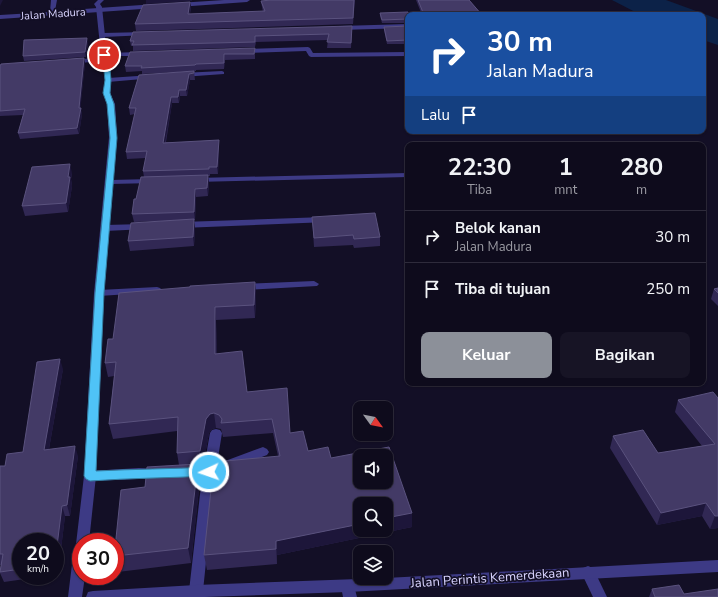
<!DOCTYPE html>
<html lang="id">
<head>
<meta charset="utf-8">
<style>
  :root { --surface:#0e0b1c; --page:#171425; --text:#f1f3f6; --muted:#9b9ba3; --line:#2e2b3b; --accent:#8c9099 }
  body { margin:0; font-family:"Nunito Sans",sans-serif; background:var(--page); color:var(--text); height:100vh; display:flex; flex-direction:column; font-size:15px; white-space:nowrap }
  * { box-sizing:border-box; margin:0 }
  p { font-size:13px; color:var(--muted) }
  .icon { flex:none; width:22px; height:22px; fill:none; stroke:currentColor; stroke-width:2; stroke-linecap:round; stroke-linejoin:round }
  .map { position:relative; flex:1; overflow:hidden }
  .side { position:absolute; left:405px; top:142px; width:301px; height:244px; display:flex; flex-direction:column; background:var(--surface); border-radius:8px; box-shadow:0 1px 3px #0004,0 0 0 1px var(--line) }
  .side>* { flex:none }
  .top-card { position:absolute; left:405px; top:12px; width:301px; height:122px; border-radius:8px; box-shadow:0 1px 3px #0004,0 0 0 1px var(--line); background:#1a4fa0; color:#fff; overflow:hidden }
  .needle { width:26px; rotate:123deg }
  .controls { position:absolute; left:353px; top:401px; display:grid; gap:8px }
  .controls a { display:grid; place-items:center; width:40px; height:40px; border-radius:8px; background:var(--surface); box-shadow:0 1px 3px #0004,0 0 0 1px var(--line); font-size:20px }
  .speed { position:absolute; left:12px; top:533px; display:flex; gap:8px; font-size:20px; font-weight:700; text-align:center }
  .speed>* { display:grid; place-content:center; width:52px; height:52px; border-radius:50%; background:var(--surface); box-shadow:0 1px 3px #0004,0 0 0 1px var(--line); line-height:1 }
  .speed small { font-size:10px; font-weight:400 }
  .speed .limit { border:6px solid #d22; background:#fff; color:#111 }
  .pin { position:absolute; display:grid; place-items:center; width:34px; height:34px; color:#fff; margin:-17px; border:2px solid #fff; border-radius:50%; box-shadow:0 1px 4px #0007 }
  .me { position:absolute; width:44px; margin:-22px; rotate:267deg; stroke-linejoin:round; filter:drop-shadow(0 0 3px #0008) }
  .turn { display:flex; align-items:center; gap:14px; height:84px; padding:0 16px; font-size:18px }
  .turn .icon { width:52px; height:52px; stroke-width:2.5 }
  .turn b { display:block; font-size:28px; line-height:34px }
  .then { display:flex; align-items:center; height:38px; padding:0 16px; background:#0003; gap:8px; font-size:15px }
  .eta { display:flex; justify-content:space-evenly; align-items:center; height:68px; text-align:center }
  .eta b { font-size:24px; font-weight:700; line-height:28px }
  .button { display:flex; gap:8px; margin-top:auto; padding:8px 16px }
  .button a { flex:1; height:46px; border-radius:8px; background:var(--accent); color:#fff; font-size:16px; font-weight:700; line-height:46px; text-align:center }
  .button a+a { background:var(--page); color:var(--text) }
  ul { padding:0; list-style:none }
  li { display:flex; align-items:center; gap:12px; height:52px; padding:0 16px; border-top:1px solid var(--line) }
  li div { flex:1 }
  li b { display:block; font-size:15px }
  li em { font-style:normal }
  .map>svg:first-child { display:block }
  .water { fill:#0c2248 }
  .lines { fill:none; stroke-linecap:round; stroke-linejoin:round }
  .minor { fill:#3d3a85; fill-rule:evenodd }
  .tertiary { fill:#3d3a85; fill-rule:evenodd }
  .wall { fill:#312854 }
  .shaded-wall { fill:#1d163a }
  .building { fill:#433a66; stroke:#5a527e; fill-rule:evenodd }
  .route { fill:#4fc3f7; stroke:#337fa1 }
  .labels { text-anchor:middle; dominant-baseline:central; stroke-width:3.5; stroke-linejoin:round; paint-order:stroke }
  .street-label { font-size:11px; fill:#d9d4ff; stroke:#130f26 }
  .near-street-label { font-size:13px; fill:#d9d4ff; stroke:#130f26 }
</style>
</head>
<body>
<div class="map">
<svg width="718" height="597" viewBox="0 0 718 597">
  <rect width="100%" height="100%" fill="#130f26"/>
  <polygon class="water" points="612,0 666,0 718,19 718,45 703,40 703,15 641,15"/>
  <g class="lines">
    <g class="minor">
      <polygon points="51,0 57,0 55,11 156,4 159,6 156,8 0,19 0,15 50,12"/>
      <polygon points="224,0 250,0 247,2 178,7 175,5 178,3"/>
      <polygon points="408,24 408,28 340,30 337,28 340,26"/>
      <polygon points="146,32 148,33 148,35 103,37 100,35 103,33"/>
      <polygon points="308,47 310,48 313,53 408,52 408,56 311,57 309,56 306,51 242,53 239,51 242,49"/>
      <polygon points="104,53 142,52 145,54 142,56 102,56 102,54"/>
      <polygon points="106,57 108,58 108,60 72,64 69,62 72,60"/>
      <polygon points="222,71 224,72 224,74 182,77 179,75 182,73"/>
      <polygon points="152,75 155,77 154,78 108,82 105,80 108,78"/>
      <polygon points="408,173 408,177 196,182 192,180 196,178"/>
      <polygon points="152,179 156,181 155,183 110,184 106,182 110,180"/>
      <polygon points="325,217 328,218 329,220 328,222 182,228 178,225 182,222"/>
      <polygon points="144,224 147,225 148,227 147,229 105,231 101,228 105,225"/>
      <polygon points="314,281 319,284 317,286 243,290 238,287 243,284"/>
      <polygon points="157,287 160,288 162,290 160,292 99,296 94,293 99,290"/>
      <polygon points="216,429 220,430 222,433 217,464 263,447 267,449 269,452 267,455 215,475 203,591 201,595 197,597 191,595 189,591 202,477 186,478 182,476 180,473 182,470 204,467 210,433 212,430"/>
      <polygon points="139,468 164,470 166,473 164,476 160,478 90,481 86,479 84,476 86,473 90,471"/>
      <polygon points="588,566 593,568 607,597 593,597 581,572 583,568"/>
      <polygon points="348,580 353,582 357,597 343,597 341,586 343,582"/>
    </g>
    <g class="tertiary">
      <polygon points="98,0 104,0 100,4 102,7 107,55 109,59 111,80 110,93 115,104 117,137 104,293 96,476 89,542 81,542 81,576 85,576 82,597 68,597 74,548 76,544 84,476 94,293 109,137 107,104 104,93 105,80 103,59 101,55 96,7 94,4"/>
      <polygon points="718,560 718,572 348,592 205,597 86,597 88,592 93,591 196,585 386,578"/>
    </g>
  </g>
  <g class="wall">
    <polygon points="355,0 353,24 136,31 135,24 190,2 191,7 190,14 263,12 262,7 261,1"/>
    <polygon points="416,0 469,0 482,15 422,15"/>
    <polygon points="380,13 408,15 408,23 382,23 380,16"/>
    <polygon points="408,26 408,44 387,44 384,30 384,27"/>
    <polygon points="352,31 351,48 327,48 328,40 256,42 255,47 133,51 133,46 131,46 130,41"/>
    <polygon points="88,43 86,57 24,61 23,56"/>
    <polygon points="255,48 255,59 225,60 224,69 196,70 196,71 142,74 142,71 126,72 125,66"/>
    <polygon points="84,58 85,63 80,108 82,114 79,134 20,139 18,133 23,115 0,116 0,66"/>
    <polygon points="194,71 195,80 190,80 187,96 180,96 179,103 172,103 166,142 219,147 218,174 210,174 210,176 208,176 209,183 208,196 196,197 195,220 194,220 195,229 194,246 130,251 128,241 162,221 134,222 132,214 136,199 144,177 143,171 146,158 127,159 126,152 135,114 130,115 129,108 139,75"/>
    <polygon points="72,173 71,179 72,186 68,212 25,216 22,206"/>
    <polygon points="312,217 380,237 380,246 354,248 353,245 314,247"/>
    <polygon points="255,282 256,296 255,318 216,320 217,354 247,392 290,433 308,451 331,458 412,527 277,555 277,564 207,570 204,555 278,456 273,433 223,437 221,429 216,428 212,429 209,433 203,466 198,466 200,479 191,563 118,572 115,559 115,548 145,487 179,465 177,453 177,431 113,439 109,424 114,376 108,377 105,363 113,339"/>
    <polygon points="718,288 718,306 711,299 714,289"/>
    <polygon points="63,369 49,449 78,456 70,516 65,516 58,574 55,575 55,542 21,542 21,576 46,576 4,582 0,573 1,565 0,565 0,466 5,466 23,452"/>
    <polygon points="718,398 718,528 710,529 702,516 657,525 610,448 613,436 658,453 702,446 675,412 678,400"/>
    <polygon points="652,589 684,594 718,597 649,597"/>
  </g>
  <g class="shaded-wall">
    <polygon points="0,0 3,0 0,6"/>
    <polygon points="146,0 192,0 192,1 146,4"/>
    <polygon points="190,2 191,7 188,20 188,14"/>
    <polygon points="87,38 88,43 86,57 85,52"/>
    <polygon points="224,54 225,60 224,69"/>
    <polygon points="84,58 85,63 80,114 79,108"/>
    <polygon points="189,74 190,80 187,96 186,90"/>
    <polygon points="179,90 180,96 179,103 178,97"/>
    <polygon points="171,97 172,103 164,149 163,143"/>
    <polygon points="81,108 82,114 79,134 77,128"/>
    <polygon points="219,140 219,147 218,174 217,167"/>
    <polygon points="70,164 72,173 71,179 72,186 68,212 66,203 68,177"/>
    <polygon points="208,175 209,183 208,196 207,188"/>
    <polygon points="195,189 196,197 195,220 194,212"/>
    <polygon points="194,219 195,229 194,246 193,237"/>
    <polygon points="255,282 256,296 255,318 254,305"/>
    <polygon points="215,307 216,320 217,368 215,354"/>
    <polygon points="60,359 63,369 47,460 44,450"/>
    <polygon points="214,413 216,428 212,429 209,433 203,466 200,451 206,419 210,414"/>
    <polygon points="75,446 78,456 70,516 67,505"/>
    <polygon points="198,464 200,479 191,563 188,548"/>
    <polygon points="706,503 702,516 657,525 661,513"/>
    <polygon points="62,506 65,516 58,574 55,564 55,562"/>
    <polygon points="412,513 412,527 277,555 277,564 276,541 360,524 360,530 386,530 386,518"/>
    <polygon points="715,516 718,516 718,528 710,529"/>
  </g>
  <g class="building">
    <polygon points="271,0 354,0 353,18 135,24 143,5 190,2 188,14 265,11 261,1"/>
    <polygon points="418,0 469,0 482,15 424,15"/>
    <polygon points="408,12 409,15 408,15 408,19 382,20 380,13"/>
    <polygon points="352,26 351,43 327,42 329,34 255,36 255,42 132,45 134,41 130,41 133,32"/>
    <polygon points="408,26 408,40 387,41 384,27"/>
    <polygon points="87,38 85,52 23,56 24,40"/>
    <polygon points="255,48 254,54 224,54 224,63 196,64 195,65 141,68 142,66 125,66 130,52"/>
    <polygon points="84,58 79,108 81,108 77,128 18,133 25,109 0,111 0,66 1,64"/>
    <polygon points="194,71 194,73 189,74 186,90 179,90 178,97 171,97 163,143 219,140 217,167 209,167 209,169 143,171 147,151 126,152 136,108 129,108 139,75"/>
    <polygon points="70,164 68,177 70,177 66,203 22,206 32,167"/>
    <polygon points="208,175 207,188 195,189 194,212 132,214 134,199 136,199 141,177"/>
    <polygon points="375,213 380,237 354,239 353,235 314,238 312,217"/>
    <polygon points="194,219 193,237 128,241 131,223"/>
    <path d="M255,282L254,305L215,307V354L242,351L247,392L287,388L290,433L303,431L308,451L328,447L331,458L389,447L412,513L386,518V504H360V524L276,541V549L204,555L214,462L280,456L272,419L221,423L222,419L219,415L214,413L210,414L206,419L200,451L177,453L178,417L109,424L116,362L105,363L108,339H113L119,293L190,287V286ZM360,456H386V482H360Z"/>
    <polygon points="718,288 718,293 714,289"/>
    <polygon points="60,359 44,450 75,446 67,505 62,506 55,562 55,542 21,542 21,569 0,572 3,554 0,554 0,466 5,466 7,454 23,452 37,362"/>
    <polygon points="713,392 718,398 718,516 715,516 706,503 661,513 613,436 643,430 658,453 715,444 678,400"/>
    <polygon points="198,464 188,548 115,556 115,548 121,490 145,487 147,467"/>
    <polygon points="679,585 684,594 718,589 718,597 655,597 652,589"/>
  </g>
  <path class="route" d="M102,53H106L109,59L111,80L110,93L114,104L117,138L104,293L96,471C134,469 171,469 209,467L213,469L215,472L213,475L209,476C169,478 130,478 90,481L86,479L84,476L95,293L110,138L107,104L103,93L105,80Z"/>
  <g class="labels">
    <g class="street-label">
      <text transform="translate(53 14) rotate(-4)">Jalan Madura</text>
    </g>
    <g class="near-street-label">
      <text transform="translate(490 578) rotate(-4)">Jalan Perintis Kemerdekaan</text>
    </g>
  </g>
</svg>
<div class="controls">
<a><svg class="needle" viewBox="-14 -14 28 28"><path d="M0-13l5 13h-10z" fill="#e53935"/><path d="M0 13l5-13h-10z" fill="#9b9ba3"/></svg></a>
<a><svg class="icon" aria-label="sound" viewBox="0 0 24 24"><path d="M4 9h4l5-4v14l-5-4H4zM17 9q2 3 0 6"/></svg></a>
<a><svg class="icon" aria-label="search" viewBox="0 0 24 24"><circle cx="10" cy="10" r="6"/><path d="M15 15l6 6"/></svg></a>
<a><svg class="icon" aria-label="layers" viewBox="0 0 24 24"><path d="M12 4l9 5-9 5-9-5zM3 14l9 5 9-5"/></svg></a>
</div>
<div class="speed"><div>20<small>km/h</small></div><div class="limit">30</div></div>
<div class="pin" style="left:104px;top:55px;background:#d93025"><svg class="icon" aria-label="arrive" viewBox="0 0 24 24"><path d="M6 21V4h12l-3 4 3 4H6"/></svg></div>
<svg class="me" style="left:209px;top:472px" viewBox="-20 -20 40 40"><circle r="17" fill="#4fc3f7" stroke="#fff" stroke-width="3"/><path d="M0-11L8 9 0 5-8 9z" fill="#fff"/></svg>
<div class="top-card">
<div class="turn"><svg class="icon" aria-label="right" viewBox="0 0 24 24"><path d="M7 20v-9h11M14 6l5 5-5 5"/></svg><div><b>30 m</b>Jalan Madura</div></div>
<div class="then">Lalu<svg class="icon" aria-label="arrive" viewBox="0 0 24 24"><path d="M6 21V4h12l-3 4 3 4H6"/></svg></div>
</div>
<section class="side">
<div class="eta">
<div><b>22:30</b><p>Tiba</p></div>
<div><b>1</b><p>mnt</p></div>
<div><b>280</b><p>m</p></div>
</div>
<ul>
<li><svg class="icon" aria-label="right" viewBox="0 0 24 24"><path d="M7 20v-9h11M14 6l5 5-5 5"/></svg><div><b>Belok kanan</b><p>Jalan Madura</p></div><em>30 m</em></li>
<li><svg class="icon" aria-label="arrive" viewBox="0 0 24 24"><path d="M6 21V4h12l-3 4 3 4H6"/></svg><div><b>Tiba di tujuan</b></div><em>250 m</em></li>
</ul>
<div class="button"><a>Keluar</a><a>Bagikan</a></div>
</section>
</div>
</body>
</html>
